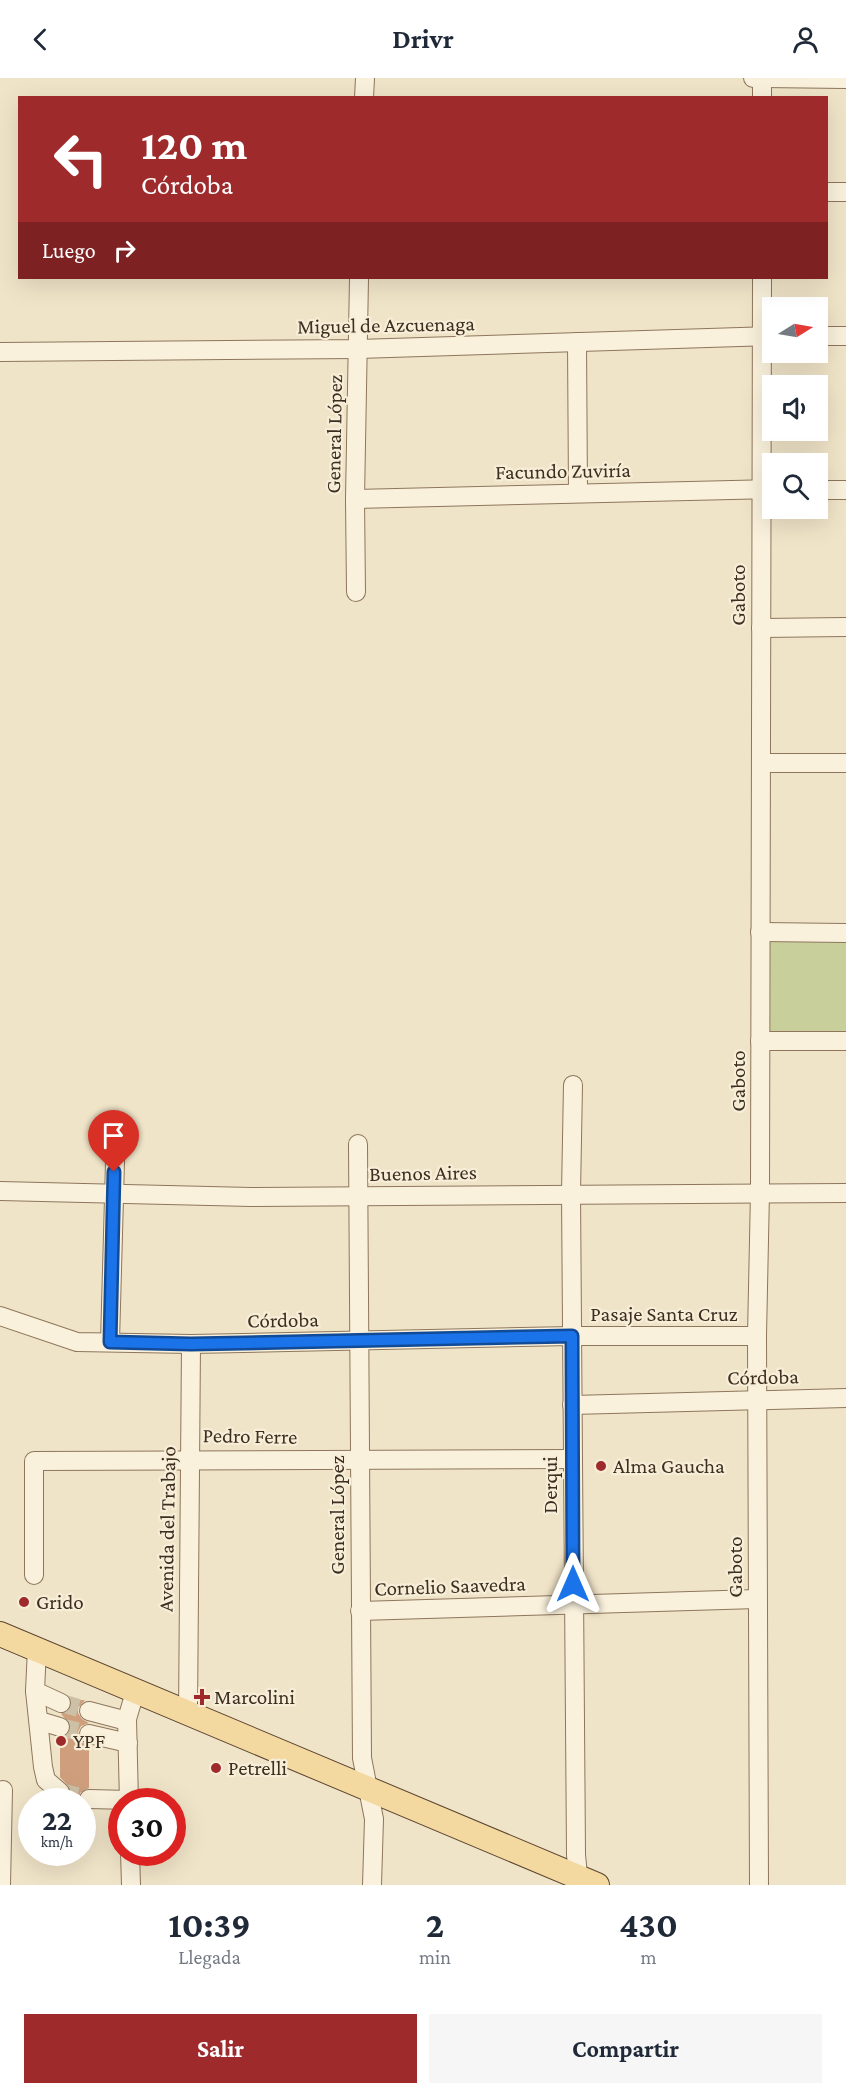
<!DOCTYPE html>
<html lang="es">
<head>
<meta charset="utf-8">
<style>
  :root { --surface:#fff; --page:#f6f6f7; --text:#1f2937; --muted:#747a83; --accent:#9e2a2b }
  body { margin:0; font-family:"Crimson Pro",serif; background:var(--page); color:var(--text); height:100vh; display:flex; flex-direction:column; font-size:22px; white-space:nowrap }
  * { box-sizing:border-box; margin:0 }
  p { font-size:20px; color:var(--muted) }
  .icon { flex:none; width:33px; height:33px; fill:none; stroke:currentColor; stroke-width:2; stroke-linecap:round; stroke-linejoin:round }
  .map { position:relative; height:1807px; overflow:hidden }
  .drawer { display:flex; flex-direction:column; background:var(--surface); flex:1 }
  .drawer>* { flex:none }
  .banner { position:absolute; left:18px; top:18px; width:810px; height:183px; border-radius:0px; box-shadow:0 6px 24px #0002; background:#9e2a2b; color:#fff; overflow:hidden }
  .needle { width:39px; rotate:79deg }
  .controls { position:absolute; left:762px; top:219px; display:grid; gap:12px }
  .controls a { display:grid; place-items:center; width:66px; height:66px; border-radius:0px; background:var(--surface); box-shadow:0 6px 24px #0002; font-size:30px }
  .speed { position:absolute; left:18px; top:1710px; display:flex; gap:12px; font-size:30px; font-weight:700; text-align:center }
  .speed>* { display:grid; place-content:center; width:78px; height:78px; border-radius:50%; background:var(--surface); box-shadow:0 6px 24px #0002; line-height:1 }
  .speed small { font-size:15px; font-weight:400 }
  .speed .limit { border:9px solid #d22; background:#fff; color:#111 }
  .pin { position:absolute; display:grid; place-items:center; width:51px; height:51px; color:#fff; margin:-62px -26px; border-radius:50% 50% 50% 0; rotate:-45deg; box-shadow:0 0 6px #0007 }
  .pin .icon { rotate:45deg }
  .me { position:absolute; width:66px; margin:-33px; rotate:0deg; stroke-linejoin:round; filter:drop-shadow(0 0 4px #0008) }
  .turn { display:flex; align-items:center; gap:21px; height:126px; padding:0 24px; font-size:27px }
  .turn .icon { width:78px; height:78px; stroke-width:2.5 }
  .turn b { display:block; font-size:42px; line-height:51px }
  .then { display:flex; align-items:center; height:57px; padding:0 24px; background:#0003; gap:12px; font-size:22px }
  .eta { display:flex; justify-content:space-evenly; align-items:center; height:102px; text-align:center }
  .eta b { font-size:36px; font-weight:700; line-height:42px }
  .action { display:flex; gap:12px; margin-top:auto; padding:12px 24px }
  .action a { flex:1; height:69px; border-radius:0px; background:var(--accent); color:#fff; font-size:24px; font-weight:700; line-height:69px; text-align:center }
  .action a+a { background:var(--page); color:var(--text) }
  header { display:flex; justify-content:space-between; align-items:center; height:78px; padding:0 24px; background:var(--surface); font-size:27px; font-weight:700 }
  .map>svg:first-child { display:block }
  .green { fill:#c9cf9b }
  .building { fill:#cf9f7d }
  .lines { fill:none; stroke-linecap:round; stroke-linejoin:round }
  .minor-tunnel { stroke:#ccc0a6; stroke-width:18; stroke-dasharray:18 9; stroke-linecap:butt }
  .minor-casing { stroke:#8d765c; stroke-width:20 }
  .major-casing { stroke:#5b4430; stroke-width:26 }
  .minor { stroke:#faf1dc; stroke-width:18 }
  .major { stroke:#f3d9a0; stroke-width:24 }
  .route-casing { stroke:#114b97; stroke-width:15 }
  .route { stroke:#1a73e8; stroke-width:10 }
  .poi-dot { fill:#9e2a2b; stroke:#f7eed8; stroke-width:2 }
  .labels { text-anchor:middle; dominant-baseline:central; stroke-width:4.5; stroke-linejoin:round; paint-order:stroke }
  .street-label { font-size:21px; fill:#3d2e20; stroke:#f7eed8 }
  .poi-label { font-size:21px; fill:#3d2e20; stroke:#f7eed8; text-anchor:start }
</style>
</head>
<body>
<header><svg class="icon" aria-label="back" viewBox="0 0 24 24"><path d="M15 5l-7 7 7 7"/></svg>Drivr<svg class="icon" aria-label="person" viewBox="0 0 24 24"><circle cx="12" cy="8" r="4"/><path d="M4 21q1-7 8-7t8 7"/></svg></header>
<div class="map">
<svg width="846" height="1807" viewBox="0 0 846 1807">
  <rect width="100%" height="100%" fill="#f0e4c8"/>
  <polygon class="green" points="769,863 846,865 846,956 768,957"/>
  <polygon class="building" points="72,1622 85,1622 78,1630 78,1635 82,1641 89,1645 81,1648 78,1654 81,1664 89,1668 89,1710 80,1715 78,1724 65,1724 71,1717 71,1711 60,1699 60,1660 68,1657 71,1647 61,1636 71,1630"/>
  <g class="lines">
    <g class="minor-tunnel">
      <polyline points="61,1625 89,1633"/>
      <polyline points="60,1649 89,1656"/>
      <polyline points="60,1714 89,1721"/>
    </g>
    <defs>
      <g id="minor">
        <polyline points="753,0 846,1"/>
        <polyline points="364,20 365,0"/>
        <polyline points="762,20 762,0"/>
        <polyline points="826,114 846,114"/>
        <polyline points="818,258 846,258"/>
        <polyline points="577,264 578,415"/>
        <polyline points="0,274 358,271 772,258"/>
        <polyline points="818,412 846,412"/>
        <polyline points="355,421 772,411"/>
        <polyline points="356,514 355,421 359,200"/>
        <polyline points="761,550 846,549"/>
        <polyline points="761,685 846,685"/>
        <polyline points="760,854 846,855"/>
        <polyline points="760,963 846,963"/>
        <polyline points="573,1007 571,1115 576,1777 579,1807"/>
        <polyline points="358,1066 362,1680 374,1741 372,1807"/>
        <polyline points="0,1113 251,1119 846,1115"/>
        <polyline points="0,1238 77,1264 191,1266 572,1258 757,1258"/>
        <polyline points="110,1264 116,1048"/>
        <polyline points="572,1327 846,1320"/>
        <polyline points="34,1497 34,1383 572,1381"/>
        <polyline points="360,1533 757,1521"/>
        <polyline points="37,1571 35,1613 43,1689 46,1702 60,1714"/>
        <polyline points="35,1613 61,1625"/>
        <polyline points="89,1633 127,1643"/>
        <polyline points="188,1637 191,1266"/>
        <polyline points="40,1643 60,1649"/>
        <polyline points="89,1656 128,1665"/>
        <polyline points="89,1721 129,1722"/>
        <polyline points="129,1724 127,1641 135,1614"/>
        <polyline points="130,1774 131,1807"/>
        <polyline points="1,1807 3,1712"/>
        <polyline points="759,1807 757,1258 760,1114 762,200"/>
      </g>
      <polyline id="major" points="0,1556 597,1807"/>
    </defs>
    <use href="#minor" class="minor-casing"/>
    <use href="#major" class="major-casing"/>
    <use href="#minor" class="minor"/>
    <use href="#major" class="major"/>
  </g>
  <g class="lines">
    <defs>
      <polyline id="route" points="114,1094 110,1264 191,1266 572,1258 573,1506"/>
    </defs>
    <use href="#route" class="route-casing"/>
    <use href="#route" class="route"/>
  </g>
  <g class="poi-dot">
    <circle cx="601" cy="1388" r="6"/>
    <circle cx="24" cy="1524" r="6"/>
    <path d="M199 1610h6v6h6v6h-6v6h-6v-6h-6v-6h6z"/>
    <circle cx="61" cy="1663" r="6"/>
    <circle cx="216" cy="1690" r="6"/>
  </g>
  <g class="labels">
    <g class="street-label">
      <text transform="translate(386 247) rotate(-1)">Miguel de Azcuenaga</text>
      <text transform="translate(334 356) rotate(-89)">General López</text>
      <text transform="translate(563 393) rotate(-1)">Facundo Zuviría</text>
      <text transform="translate(738 517) rotate(-90)">Gaboto</text>
      <text transform="translate(738 1003) rotate(-90)">Gaboto</text>
      <text transform="translate(423 1095) rotate(-1)">Buenos Aires</text>
      <text x="664" y="1236">Pasaje Santa Cruz</text>
      <text transform="translate(283 1242) rotate(-1)">Córdoba</text>
      <text transform="translate(763 1299) rotate(-1)">Córdoba</text>
      <text transform="translate(250 1358) rotate(1)">Pedro Ferre</text>
      <text transform="translate(550 1407) rotate(-90)">Derqui</text>
      <text transform="translate(337 1437) rotate(-90)">General López</text>
      <text transform="translate(167 1451) rotate(-89)">Avenida del Trabajo</text>
      <text transform="translate(735 1489) rotate(-90)">Gaboto</text>
      <text transform="translate(450 1508) rotate(-2)">Cornelio Saavedra</text>
    </g>
    <g class="poi-label">
      <text x="613" y="1388">Alma Gaucha</text>
      <text x="36" y="1524">Grido</text>
      <text x="214" y="1619">Marcolini</text>
      <text x="73" y="1663">YPF</text>
      <text x="228" y="1690">Petrelli</text>
    </g>
  </g>
</svg>
<div class="controls">
<a><svg class="needle" viewBox="-14 -14 28 28"><path d="M0-13l5 13h-10z" fill="#e53935"/><path d="M0 13l5-13h-10z" fill="#747a83"/></svg></a>
<a><svg class="icon" aria-label="sound" viewBox="0 0 24 24"><path d="M4 9h4l5-4v14l-5-4H4zM17 9q2 3 0 6"/></svg></a>
<a><svg class="icon" aria-label="search" viewBox="0 0 24 24"><circle cx="10" cy="10" r="6"/><path d="M15 15l6 6"/></svg></a>
</div>
<div class="speed"><div>22<small>km/h</small></div><div class="limit">30</div></div>
<div class="pin" style="left:114px;top:1094px;background:#d93025"><svg class="icon" aria-label="arrive" viewBox="0 0 24 24"><path d="M6 21V4h12l-3 4 3 4H6"/></svg></div>
<svg class="me" style="left:573px;top:1506px" viewBox="-20 -20 40 40"><path d="M0-17L14 15 0 8-14 15z" fill="#1a73e8" stroke="#fff" stroke-width="4"/></svg>
<div class="banner">
<div class="turn"><svg class="icon" aria-label="left" viewBox="0 0 24 24"><path d="M17 20v-9H6M10 6l-5 5 5 5"/></svg><div><b>120 m</b>Córdoba</div></div>
<div class="then">Luego<svg class="icon" aria-label="right" viewBox="0 0 24 24"><path d="M7 20v-9h11M14 6l5 5-5 5"/></svg></div>
</div>
</div>
<section class="drawer">
<div class="eta">
<div><b>10:39</b><p>Llegada</p></div>
<div><b>2</b><p>min</p></div>
<div><b>430</b><p>m</p></div>
</div>
<div class="action"><a>Salir</a><a>Compartir</a></div>
</section>
</body>
</html>
